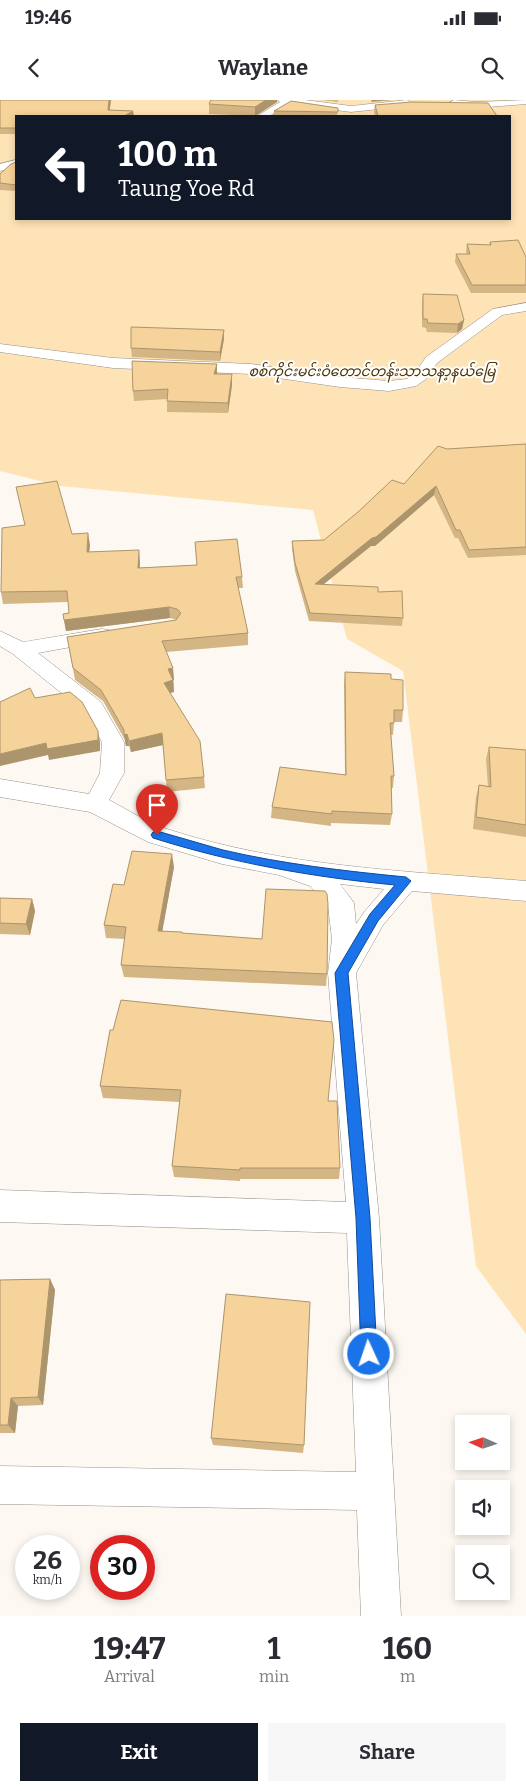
<!DOCTYPE html>
<html lang="en">
<head>
<meta charset="utf-8">
<style>
  :root { --surface:#fff; --page:#f7f7f7; --text:#2b2b33; --muted:#7c7c81; --accent:#111827 }
  body { margin:0; font-family:Bitter,"Noto Sans Myanmar",serif; background:var(--page); color:var(--text); height:100vh; display:flex; flex-direction:column; font-size:19px; white-space:nowrap }
  * { box-sizing:border-box; margin:0 }
  p { font-size:16px; color:var(--muted) }
  .icon { flex:none; width:28px; height:28px; fill:none; stroke:currentColor; stroke-width:2; stroke-linecap:round; stroke-linejoin:round }
  .map { position:relative; height:1516px; overflow:hidden }
  .details { display:flex; flex-direction:column; background:var(--surface); flex:1 }
  .details>* { flex:none }
  .guide { position:absolute; left:15px; top:15px; width:496px; height:105px; border-radius:0px; box-shadow:0 2px 8px #0003; background:#111827; color:#fff; overflow:hidden }
  .needle { width:32px; rotate:273deg }
  .tools { position:absolute; left:455px; top:1315px; display:grid; gap:10px }
  .tools a { display:grid; place-items:center; width:55px; height:55px; border-radius:0px; background:var(--surface); box-shadow:0 2px 8px #0003; font-size:25px }
  .speed { position:absolute; left:15px; top:1435px; display:flex; gap:10px; font-size:25px; font-weight:700; text-align:center }
  .speed>* { display:grid; place-content:center; width:65px; height:65px; border-radius:50%; background:var(--surface); box-shadow:0 2px 8px #0003; line-height:1 }
  .speed small { font-size:12px; font-weight:400 }
  .speed .limit { border:8px solid #d22; background:#fff; color:#111 }
  .pin { position:absolute; display:grid; place-items:center; width:42px; height:42px; color:#fff; margin:-51px -21px; border-radius:50% 50% 50% 0; rotate:-45deg; box-shadow:0 0 5px #0007 }
  .pin .icon { rotate:45deg }
  .me { position:absolute; width:55px; margin:-28px; rotate:357deg; stroke-linejoin:round; filter:drop-shadow(0 0 4px #0008) }
  .turn { display:flex; align-items:center; gap:18px; height:105px; padding:0 20px; font-size:22px }
  .turn .icon { width:65px; height:65px; stroke-width:2.5 }
  .turn b { display:block; font-size:35px; line-height:42px }
  .eta { display:flex; justify-content:space-evenly; align-items:center; height:85px; text-align:center }
  .eta b { font-size:30px; font-weight:700; line-height:35px }
  .cta { display:flex; gap:10px; margin-top:auto; padding:10px 20px }
  .cta a { flex:1; height:58px; border-radius:0px; background:var(--accent); color:#fff; font-size:20px; font-weight:700; line-height:58px; text-align:center }
  .cta a+a { background:var(--page); color:var(--text) }
  .status { display:flex; justify-content:space-between; align-items:center; height:35px; padding:0 25px; background:var(--surface); direction:ltr }
  .status svg { height:14px; fill:currentColor }
  header { display:flex; justify-content:space-between; align-items:center; height:65px; padding:0 20px; background:var(--surface); font-size:22px; font-weight:700 }
  .map>svg:first-child { display:block }
  .green { fill:#fee3b6; fill-rule:evenodd }
  .lines { fill:none; stroke-linecap:round; stroke-linejoin:round }
  .street-casing { stroke:#94918b; stroke-width:1 }
  .street { fill:#fff; fill-rule:evenodd }
  .wall { fill:#d4b584 }
  .shaded-wall { fill:#ac946c }
  .building { fill:#f6d39a; stroke:#ac946c }
  .route { fill:#1a73e8; stroke:#114b97 }
  .labels { text-anchor:middle; dominant-baseline:central; stroke-width:4; stroke-linejoin:round; paint-order:stroke }
  .far-park-label { font-size:14px; font-style:italic; fill:#4c3506; stroke:#fff }
</style>
</head>
<body>
<div class="status"><b>19:46</b><svg viewBox="0 0 49 12"><path d="M0 12V9h3v3zM5 12V6h3v6zM10 12V3h3v9zM15 12V0h3v12zM26 1h20v11H26zM47 4h2v5h-2z"/></svg></div>
<header><svg class="icon" aria-label="back" viewBox="0 0 24 24"><path d="M15 5l-7 7 7 7"/></svg>Waylane<svg class="icon" aria-label="search" viewBox="0 0 24 24"><circle cx="10" cy="10" r="6"/><path d="M15 15l6 6"/></svg></header>
<div class="map">
<svg width="526" height="1516" viewBox="0 0 526 1516">
  <rect width="100%" height="100%" fill="#fdf9f2"/>
  <path class="green" d="M0,0H526V1234L476,1166L403,571L347,539L313,410L60,386L0,371ZM16,16H510V119H16Z"/>
  <g class="lines">
    <defs>
      <g id="street">
        <polygon points="278,0 305,0 351,6 407,0 412,3 407,6 351,12 291,4 269,16 257,16 280,2"/>
        <polygon points="454,0 476,2 526,0 526,4 476,8 451,5 449,3"/>
        <polygon points="16,60 16,67 0,71 0,64"/>
        <polygon points="526,203 526,211 502,215 437,263 426,279 416,286 389,291 340,287 251,274 113,268 0,252 0,244 113,258 251,264 340,277 389,281 407,279 415,273 426,257 493,209"/>
        <path d="M102,529L109,530L112,535L109,540L38,553L101,602L124,642V673L109,700C128,710 147,722 167,729C283,767 406,771 526,781V801L412,791L383,825L356,873L379,1118L401,1516H361L357,1410L0,1404V1366L356,1372L347,1133L0,1122V1090L346,1102L328,873L332,839L328,806L310,786L279,775L222,764L148,742L90,712L0,697V679L89,694L100,673L102,642L85,612L13,554L0,546V531L23,542ZM340,784L384,789L365,811L356,824L354,803Z"/>
      </g>
    </defs>
    <use href="#street" class="street-casing"/>
    <use href="#street" class="street"/>
  </g>
  <g class="wall">
    <polygon points="0,0 111,0 109,10 16,16 16,34 0,34"/>
    <polygon points="211,0 277,0 277,2 255,16 209,14 209,4"/>
    <polygon points="320,0 338,0 338,2"/>
    <polygon points="375,5 497,16 375,16 374,12"/>
    <polygon points="338,8 337,16 273,16 274,11"/>
    <polygon points="16,62 16,91 0,90 0,74"/>
    <polygon points="490,142 526,157 526,193 471,193 455,162 456,154 467,154 466,152 467,144 489,145"/>
    <polygon points="423,194 464,220 462,229 457,233 427,232 426,228 422,227 422,203"/>
    <polygon points="224,230 224,239 220,261 132,257 131,248"/>
    <polygon points="217,264 217,274 232,285 228,313 167,312 167,299 134,301 133,291"/>
    <polygon points="526,344 526,455 468,458 458,438 455,438 434,395 375,446 371,446 324,484 378,492 403,518 402,526 309,521 295,471 292,449 292,441 324,440 404,384 447,349"/>
    <polygon points="16,387 72,434 90,445 89,452 140,462 140,468 197,465 195,442 242,477 243,488 238,488 248,533 248,545 166,552 173,568 174,592 170,593 204,677 205,688 167,692 163,645 131,652 129,646 126,646 125,640 103,601 75,580 67,537 177,520 170,518 66,531 63,514 69,513 68,502 3,504 1,492 25,425"/>
    <polygon points="345,572 391,579 403,610 402,622 394,622 393,635 391,635 394,676 393,688 391,688 392,714 390,725 331,723 331,726 271,718 272,707 345,675 344,584"/>
    <polygon points="489,647 526,650 526,737 473,729 476,697 479,685 488,686 486,659"/>
    <polygon points="174,767 162,831 182,833 327,874 326,886 124,877 121,865 125,839 106,838 104,825 124,785"/>
    <polygon points="0,798 32,799 35,811 30,835 0,834"/>
    <polygon points="110,930 328,1001 340,1068 339,1079 240,1079 240,1081 174,1077 172,1066 180,1002 103,998 100,986"/>
    <polygon points="50,1179 55,1190 43,1305 18,1306 15,1333 0,1333 0,1180"/>
    <polygon points="211,1338 304,1345 303,1353 213,1345"/>
  </g>
  <g class="shaded-wall">
    <polygon points="109,0 111,0 109,16 108,10"/>
    <polygon points="266,0 277,0 277,2 255,16 255,7"/>
    <polygon points="372,0 392,0 371,2"/>
    <polygon points="133,11 134,16 124,16"/>
    <polygon points="464,220 462,229 457,233 458,224"/>
    <polygon points="224,230 224,239 220,261 220,252"/>
    <polygon points="217,264 217,274 214,274"/>
    <polygon points="232,274 232,285 228,313 228,303"/>
    <polygon points="436,386 434,395 375,446 371,446 314,492 315,484"/>
    <polygon points="88,433 90,445 88,463 87,452"/>
    <polygon points="139,450 140,462 139,480 138,468"/>
    <polygon points="169,507 170,518 66,531 64,520"/>
    <polygon points="173,568 174,580 169,581 168,569"/>
    <polygon points="173,580 174,592 165,594 164,583"/>
    <polygon points="98,631 100,642 100,651 49,660 48,655 0,666 0,654"/>
    <polygon points="162,633 163,645 131,652 129,641"/>
    <polygon points="127,634 129,646 126,646 124,635"/>
    <polygon points="172,754 174,767 160,844 158,831"/>
    <polygon points="32,799 35,811 30,835 26,824"/>
    <polygon points="50,1179 55,1190 43,1305 38,1297"/>
    <polygon points="11,1298 18,1306 15,1333 8,1325"/>
  </g>
  <g class="building">
    <polygon points="0,0 109,0 108,10 133,11 124,16 16,16 16,28 0,28"/>
    <polygon points="211,0 266,0 255,7 209,4"/>
    <polygon points="291,1 338,8 338,12 274,11"/>
    <polygon points="411,2 488,3 497,16 378,16 375,5"/>
    <polygon points="16,62 16,85 0,83 0,74 11,64"/>
    <polygon points="518,140 526,157 526,185 472,185 456,154 470,154 467,144 491,145 490,142"/>
    <polygon points="423,194 457,195 464,220 458,224 428,223 427,219 423,219"/>
    <polygon points="131,227 224,230 220,252 131,248"/>
    <polygon points="132,261 217,264 214,274 232,274 228,303 167,301 168,289 133,291"/>
    <polygon points="526,344 526,447 469,450 460,430 456,430 436,386 376,437 372,438 315,484 378,487 378,492 402,491 403,518 310,513 295,463 292,441 324,440 358,412 392,380 404,384 438,346 447,349"/>
    <polygon points="57,381 72,434 88,433 87,452 139,450 138,468 197,465 195,442 237,439 242,477 236,477 248,533 162,541 173,568 168,569 173,580 164,583 200,641 204,677 166,680 162,633 129,641 127,634 124,635 124,630 101,590 73,568 67,537 176,520 181,513 177,509 169,507 64,520 63,514 69,513 67,491 1,492 2,428 25,425 16,387"/>
    <polygon points="345,572 391,574 391,579 403,580 403,610 394,610 394,623 390,623 394,676 391,676 392,714 332,711 332,714 272,707 280,667 346,675"/>
    <polygon points="30,588 35,598 70,592 82,602 98,631 98,640 47,649 46,643 0,654 0,602"/>
    <polygon points="489,647 526,650 526,725 476,717 479,685 491,687"/>
    <polygon points="132,751 172,754 158,831 182,832 182,833 262,839 266,789 325,791 327,794 328,804 327,874 121,865 126,827 104,825 113,784 124,785"/>
    <polygon points="0,798 32,799 26,824 0,823"/>
    <polygon points="121,900 332,922 334,940 328,1001 337,1001 340,1068 240,1068 240,1070 172,1066 181,990 100,986 110,930 113,930"/>
    <polygon points="50,1179 38,1297 11,1298 8,1325 0,1325 0,1180"/>
    <polygon points="226,1194 310,1202 304,1345 211,1338"/>
  </g>
  <path class="route" d="M157,731C179,737 201,744 223,750C283,764 344,771 406,777L411,781L378,821L348,873L370,1118L377,1254L375,1260L369,1262L364,1260L361,1254L356,1118L335,873L370,814L395,785C312,777 232,763 153,738L151,735L153,732Z"/>
  <g class="labels">
    <g class="far-park-label">
      <text x="372" y="271">စစ်ကိုင်းမင်းဝံတောင်တန်းသာသနာ့နယ်မြေ</text>
    </g>
  </g>
</svg>
<div class="tools">
<a><svg class="needle" viewBox="-14 -14 28 28"><path d="M0-13l5 13h-10z" fill="#e53935"/><path d="M0 13l5-13h-10z" fill="#7c7c81"/></svg></a>
<a><svg class="icon" aria-label="sound" viewBox="0 0 24 24"><path d="M4 9h4l5-4v14l-5-4H4zM17 9q2 3 0 6"/></svg></a>
<a><svg class="icon" aria-label="search" viewBox="0 0 24 24"><circle cx="10" cy="10" r="6"/><path d="M15 15l6 6"/></svg></a>
</div>
<div class="speed"><div>26<small>km/h</small></div><div class="limit">30</div></div>
<div class="pin" style="left:157px;top:735px;background:#d93025"><svg class="icon" aria-label="arrive" viewBox="0 0 24 24"><path d="M6 21V4h12l-3 4 3 4H6"/></svg></div>
<svg class="me" style="left:369px;top:1254px" viewBox="-20 -20 40 40"><circle r="17" fill="#1a73e8" stroke="#fff" stroke-width="3"/><path d="M0-11L8 9 0 5-8 9z" fill="#fff"/></svg>
<div class="guide">
<div class="turn"><svg class="icon" aria-label="left" viewBox="0 0 24 24"><path d="M17 20v-9H6M10 6l-5 5 5 5"/></svg><div><b>100 m</b>Taung Yoe Rd</div></div>
</div>
</div>
<section class="details">
<div class="eta">
<div><b>19:47</b><p>Arrival</p></div>
<div><b>1</b><p>min</p></div>
<div><b>160</b><p>m</p></div>
</div>
<div class="cta"><a>Exit</a><a>Share</a></div>
</section>
</body>
</html>
